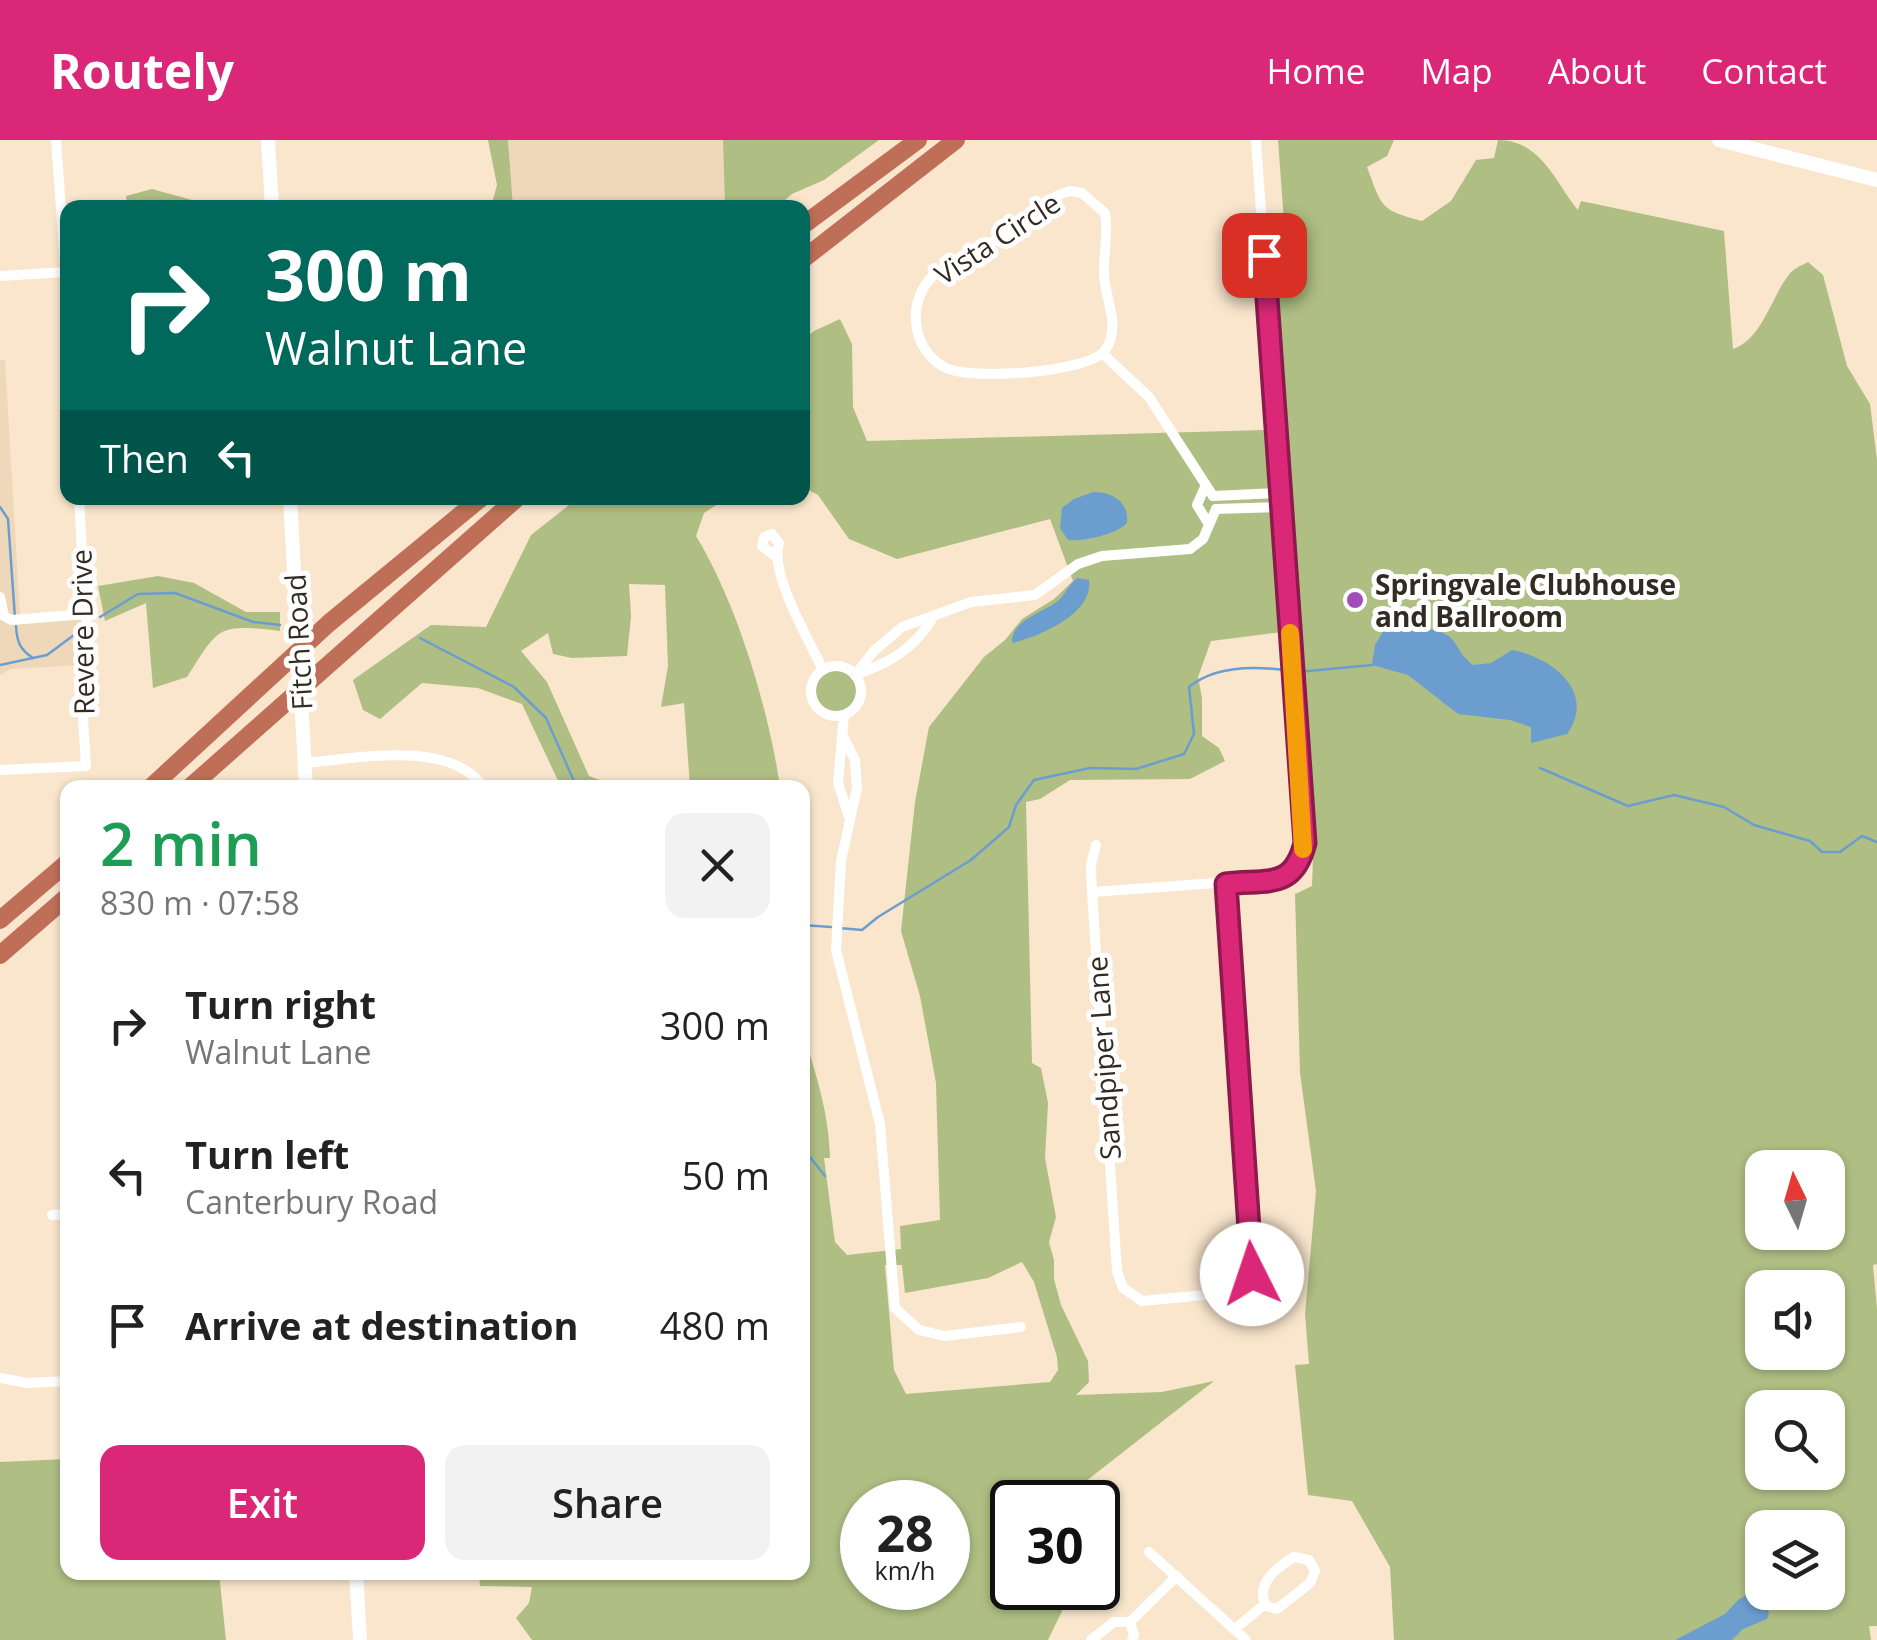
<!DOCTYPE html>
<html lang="en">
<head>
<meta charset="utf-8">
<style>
  :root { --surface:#fff; --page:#f2f2f2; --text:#222; --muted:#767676; --accent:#db2777 }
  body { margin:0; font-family:"Open Sans",sans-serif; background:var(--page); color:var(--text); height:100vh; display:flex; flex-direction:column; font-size:38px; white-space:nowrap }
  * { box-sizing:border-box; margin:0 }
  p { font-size:32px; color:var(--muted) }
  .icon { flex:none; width:55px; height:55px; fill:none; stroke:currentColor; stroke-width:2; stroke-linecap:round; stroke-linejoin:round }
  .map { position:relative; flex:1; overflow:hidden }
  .drawer { position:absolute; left:60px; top:640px; width:750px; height:800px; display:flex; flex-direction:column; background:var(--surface); border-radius:20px; box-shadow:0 2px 8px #0004 }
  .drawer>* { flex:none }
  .banner { position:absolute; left:60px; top:60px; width:750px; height:305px; border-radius:20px; box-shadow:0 2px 8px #0004; background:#00695c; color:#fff; overflow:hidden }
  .needle { width:65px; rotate:355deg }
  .controls { position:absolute; left:1745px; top:1010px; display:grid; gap:20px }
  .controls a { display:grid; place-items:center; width:100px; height:100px; border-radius:20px; background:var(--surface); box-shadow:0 2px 8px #0004; font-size:50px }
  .speed { position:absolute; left:840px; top:1340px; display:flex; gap:20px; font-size:50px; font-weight:700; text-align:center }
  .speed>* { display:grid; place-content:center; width:130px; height:130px; border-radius:50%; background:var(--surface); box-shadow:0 2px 8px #0004; line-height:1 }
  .speed small { font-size:25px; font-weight:400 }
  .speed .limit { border:5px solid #111; border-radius:15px; background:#fff; color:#111 }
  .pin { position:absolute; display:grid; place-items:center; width:85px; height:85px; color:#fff; margin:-42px; border-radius:20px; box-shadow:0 5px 15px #0006 }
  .me { position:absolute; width:110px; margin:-55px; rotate:356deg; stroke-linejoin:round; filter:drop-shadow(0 0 8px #0008) }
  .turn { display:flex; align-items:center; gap:35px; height:210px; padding:0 40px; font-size:45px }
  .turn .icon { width:130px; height:130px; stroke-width:2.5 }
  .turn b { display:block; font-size:70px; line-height:85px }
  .then { display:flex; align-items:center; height:95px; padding:0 40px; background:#0003; gap:20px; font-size:38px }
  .round { display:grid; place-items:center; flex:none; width:105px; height:105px; border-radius:20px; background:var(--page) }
  .overview { display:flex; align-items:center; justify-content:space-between; height:170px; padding:0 40px }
  h1 { font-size:60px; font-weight:600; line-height:75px; color:#1e9e55 }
  .action { display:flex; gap:20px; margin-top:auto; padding:20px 40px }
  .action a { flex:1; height:115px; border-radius:20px; background:var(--accent); color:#fff; font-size:40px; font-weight:600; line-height:115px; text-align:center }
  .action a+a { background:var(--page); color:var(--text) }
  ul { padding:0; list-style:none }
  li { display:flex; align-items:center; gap:30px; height:150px; padding:0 40px }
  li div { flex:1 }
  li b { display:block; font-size:38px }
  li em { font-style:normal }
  header { display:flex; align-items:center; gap:60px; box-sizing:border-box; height:140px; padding:0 50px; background:var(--accent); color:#fff }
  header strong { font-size:48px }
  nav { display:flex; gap:55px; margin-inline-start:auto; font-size:35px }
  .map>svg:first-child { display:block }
  .built { fill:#efd8b9 }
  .green { fill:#afbe83; fill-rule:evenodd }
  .water { fill:#6c9dcf }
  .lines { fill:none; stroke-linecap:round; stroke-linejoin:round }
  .stream { stroke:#6c9dcf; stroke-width:2.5 }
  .street { stroke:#fff; stroke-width:10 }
  .secondary { stroke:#fff; stroke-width:14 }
  .highway { stroke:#bf6f57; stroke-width:18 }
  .route-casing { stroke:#8e194d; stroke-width:25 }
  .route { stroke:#db2777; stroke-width:18 }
  .slow { stroke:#f59e0b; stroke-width:18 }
  .poi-dot { fill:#a34dbb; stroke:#fff; stroke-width:4 }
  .labels { text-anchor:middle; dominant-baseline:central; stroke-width:10; stroke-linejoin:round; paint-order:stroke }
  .street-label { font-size:28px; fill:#322b22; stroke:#fff }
  .poi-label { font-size:28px; font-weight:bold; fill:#322b22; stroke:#fff; text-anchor:start }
</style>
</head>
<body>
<header>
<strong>Routely</strong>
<nav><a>Home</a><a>Map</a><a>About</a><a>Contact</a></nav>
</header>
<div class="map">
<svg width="1877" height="1500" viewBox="0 0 1877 1500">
  <rect width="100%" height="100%" fill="#f9e6cd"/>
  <g class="built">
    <polygon points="508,0 723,0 725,67 513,67"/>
    <polygon points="0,220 5,220 20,475 74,470 81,463 83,525 10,529 0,535"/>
  </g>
  <g class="green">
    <polygon points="488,0 508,0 513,67 491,67 497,45"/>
    <polygon points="723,0 879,0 824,40 792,54 776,68 725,67"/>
    <path d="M1278,0H1394L1387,16L1367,27C1382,67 1380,70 1422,81L1451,61L1476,20L1494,18L1498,0C1542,0 1556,44 1578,70L1581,61L1724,91L1733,209C1762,199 1771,158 1788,136C1792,129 1801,126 1808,122L1823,135L1847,226L1870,264L1877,320V1124L1873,1125L1877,1169V1486H1869L1871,1500H1394L1390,1427L1352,1361L1308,1355L1295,1225L1309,1224L1305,1174L1316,1051L1300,933L1295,754L1312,746L1313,718L1287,334L1283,328L1268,97L1285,95ZM1762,1028H1828V1092H1762ZM1762,1148H1828V1212H1762ZM1762,1268H1828V1332H1762ZM1762,1388H1828V1452H1762Z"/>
    <polygon points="152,49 192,60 223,61 226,67 127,67 126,56"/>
    <path d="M840,179L852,204L853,267L867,301L1265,290L1282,492L1211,501L1198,537L1202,558V596L1219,608L1225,621L1190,639L1070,640L1040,659L1026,662L1032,923L1041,928L1048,963L1045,1018L1056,1077L1049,1102L1054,1120V1139L1061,1165L1088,1221L1089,1242L1076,1255L1162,1252L1214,1241L1081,1345L1082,1362H1012V1448H1073L1048,1500H532L516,1478L529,1463L532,1447L480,1446L479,1433L802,1432L803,892C816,934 829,973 830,1018H824L835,1102L847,1115L901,1109L900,1086L940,1080L936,943L920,856L901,791L915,662L929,587L984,517L1005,500L1022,479L1054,459L1073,441L1050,379L897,419L849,399L818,355L803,347V200L814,191ZM1022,1122L1034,1142L1057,1217L1058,1230L1050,1242L906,1254L894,1230L885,1125H902L905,1153L988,1138ZM862,1362H948V1448H862Z"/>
    <path d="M578,358H727L704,373L696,396C737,463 769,570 780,647H690L684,563L661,567L668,526L665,445L629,444L631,476L627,516L572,518L553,514L548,493L521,511L547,542L589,636L619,647H561L522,564L478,548L422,543L380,579L363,570L353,540L431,485L486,487L531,395Z"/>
    <path d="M158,436L194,443L246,472H280V491C218,484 220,485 187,537L153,548L146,463L105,481L98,446Z"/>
    <circle cx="836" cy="551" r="20"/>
    <polygon points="67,1319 68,1432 219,1433 226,1500 0,1500 0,1322"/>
  </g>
  <g class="water">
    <path d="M1093,352C1113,352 1129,362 1127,383C1118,394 1082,402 1068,400L1060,388L1062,368L1074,359Z"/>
    <path d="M1077,438L1089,440C1094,474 1038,497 1012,503C1011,478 1047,473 1062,457C1067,450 1070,444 1077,438Z"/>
    <path d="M1401,483C1415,488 1443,489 1451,498C1461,509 1457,512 1473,525L1491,523L1512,510C1552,517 1597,552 1567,594L1531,603V587L1510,580L1458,574L1408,535L1372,525L1375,505L1387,485Z"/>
    <polygon points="1750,1454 1763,1459 1769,1473 1767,1479 1743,1489 1732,1500 1675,1500 1725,1474 1739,1459"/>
  </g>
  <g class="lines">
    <g class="stream">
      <polyline points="0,367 8,379 15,478"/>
      <polyline points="100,477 138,454 175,453 253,482 280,485"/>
      <path d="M16,486C17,501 19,509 33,518"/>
      <polyline points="420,498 514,547 546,578 577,648"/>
      <polyline points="0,525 47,515 74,495"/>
      <polyline points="1298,532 1372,525"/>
      <polyline points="1540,628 1628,666 1674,655 1724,667 1754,685 1810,701 1822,712 1840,712 1862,696 1877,702"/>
      <polyline points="802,785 831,787"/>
      <path d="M839,788L862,790L878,777L971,720L1009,687L1016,665L1034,640L1090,628L1136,629L1184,614L1194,594L1189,547C1217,524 1258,526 1290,531"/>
      <polyline points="802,1007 825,1036"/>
    </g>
    <g class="street">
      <polyline points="56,0 68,165"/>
      <path d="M1070,51L1082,53L1105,73C1109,96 1103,112 1104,134C1105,160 1121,184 1106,209C1092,233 968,241 944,227C911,209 906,160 934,135C951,121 975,112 994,101C1022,86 1039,59 1070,51Z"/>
      <polyline points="0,136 66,132"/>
      <polyline points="1103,214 1149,257 1213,356"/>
      <polyline points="1205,347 1197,365 1208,383"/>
      <polyline points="1213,356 1279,353"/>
      <polyline points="1216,369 1279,367"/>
      <path d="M775,416L762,406L764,397L772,394L779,403C769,433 809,500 823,530"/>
      <polyline points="0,457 4,476 11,480 86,474"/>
      <circle cx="836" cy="551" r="25"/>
      <polyline points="855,535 874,511 902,487 971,462 1035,455 1078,424 1102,416 1190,409 1203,399 1216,369"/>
      <path d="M855,535C889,523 913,510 932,479"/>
      <polyline points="844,575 838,643 850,680"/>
      <polyline points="844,598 855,620 857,648 841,721 836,810 880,984 895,1168 919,1190 945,1196 1021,1187"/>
      <path d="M304,623C355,619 451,598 484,648"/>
      <polyline points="0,630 86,626 83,579 88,511 79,358"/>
      <polyline points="1096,705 1091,725 1092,752 1117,1131 1123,1148 1142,1161 1226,1153 1244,1147 1252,1134 1226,744"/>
      <polyline points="1092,752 1286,738 1299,726 1305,703 1256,0"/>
      <polyline points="52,1075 68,1074"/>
      <polyline points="0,1238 27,1243 68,1241"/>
      <polyline points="1149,1412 1246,1500"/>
      <path d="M1294,1417L1309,1420L1315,1431L1310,1443L1277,1469L1266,1466C1255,1444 1276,1428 1294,1417Z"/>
      <polyline points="1130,1482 1134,1495 1132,1500"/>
      <polyline points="1236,1488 1265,1464"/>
      <polyline points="1091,1500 1114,1482 1130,1482 1177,1436"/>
    </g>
    <g class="secondary">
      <polyline points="268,0 272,68"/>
      <polyline points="1719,0 1877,40"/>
      <polyline points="290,358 306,648"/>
      <polyline points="356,1432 360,1500"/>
    </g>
    <g class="highway">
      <polyline points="802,86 918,0"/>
      <polyline points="802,120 956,0"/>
      <polyline points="150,648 329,483 481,358"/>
      <polyline points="189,648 517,358"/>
      <polyline points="0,780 68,722"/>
      <polyline points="0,815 68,756"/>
    </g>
  </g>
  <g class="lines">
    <defs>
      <path id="route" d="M1252,1134L1226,744C1268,739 1293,750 1305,703L1264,115"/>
    </defs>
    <use href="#route" class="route-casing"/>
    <use href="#route" class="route"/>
    <polyline class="slow" points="1290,493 1303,709"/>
  </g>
  <circle class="poi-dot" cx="1355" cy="460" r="10"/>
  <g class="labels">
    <g class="street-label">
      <text transform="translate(997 98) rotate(-33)">Vista Circle</text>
      <text transform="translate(82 492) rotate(-91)">Revere Drive</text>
      <text transform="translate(298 502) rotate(-93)">Fitch Road</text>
      <text transform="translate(1103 918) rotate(-94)">Sandpiper Lane</text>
    </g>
    <g class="poi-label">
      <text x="1375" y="444">Springvale Clubhouse<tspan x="1375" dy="32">and Ballroom</tspan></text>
    </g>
  </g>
</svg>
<div class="controls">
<a><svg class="needle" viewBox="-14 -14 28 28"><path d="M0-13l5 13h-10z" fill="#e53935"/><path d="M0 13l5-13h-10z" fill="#767676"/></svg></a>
<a><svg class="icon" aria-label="sound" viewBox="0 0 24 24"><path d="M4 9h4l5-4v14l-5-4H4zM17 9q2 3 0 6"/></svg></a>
<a><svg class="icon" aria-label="search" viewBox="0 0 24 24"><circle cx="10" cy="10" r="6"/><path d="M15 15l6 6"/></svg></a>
<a><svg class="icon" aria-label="layers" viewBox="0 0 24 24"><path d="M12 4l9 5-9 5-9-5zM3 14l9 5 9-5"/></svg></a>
</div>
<div class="speed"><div>28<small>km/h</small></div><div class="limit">30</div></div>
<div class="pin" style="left:1264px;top:115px;background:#d93025"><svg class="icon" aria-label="arrive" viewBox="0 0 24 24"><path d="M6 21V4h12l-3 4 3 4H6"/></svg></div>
<svg class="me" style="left:1252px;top:1134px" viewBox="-20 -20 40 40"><circle r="19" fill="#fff"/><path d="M0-13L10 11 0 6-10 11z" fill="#db2777"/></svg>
<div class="banner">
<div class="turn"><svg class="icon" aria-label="right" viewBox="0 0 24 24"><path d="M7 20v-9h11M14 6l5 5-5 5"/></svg><div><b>300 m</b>Walnut Lane</div></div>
<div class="then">Then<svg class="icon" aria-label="left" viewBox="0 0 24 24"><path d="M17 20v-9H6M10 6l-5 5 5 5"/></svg></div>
</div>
<section class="drawer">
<div class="overview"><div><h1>2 min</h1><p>830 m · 07:58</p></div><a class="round"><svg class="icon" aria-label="close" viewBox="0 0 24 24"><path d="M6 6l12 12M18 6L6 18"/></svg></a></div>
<ul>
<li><svg class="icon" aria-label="right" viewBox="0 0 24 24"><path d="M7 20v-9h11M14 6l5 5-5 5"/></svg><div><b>Turn right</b><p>Walnut Lane</p></div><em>300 m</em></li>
<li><svg class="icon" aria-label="left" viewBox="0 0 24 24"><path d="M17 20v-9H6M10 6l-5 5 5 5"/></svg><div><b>Turn left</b><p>Canterbury Road</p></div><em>50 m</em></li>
<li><svg class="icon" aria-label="arrive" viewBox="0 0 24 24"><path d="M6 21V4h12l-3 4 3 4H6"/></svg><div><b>Arrive at destination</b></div><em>480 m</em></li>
</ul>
<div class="action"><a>Exit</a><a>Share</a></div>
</section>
</div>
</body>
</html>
